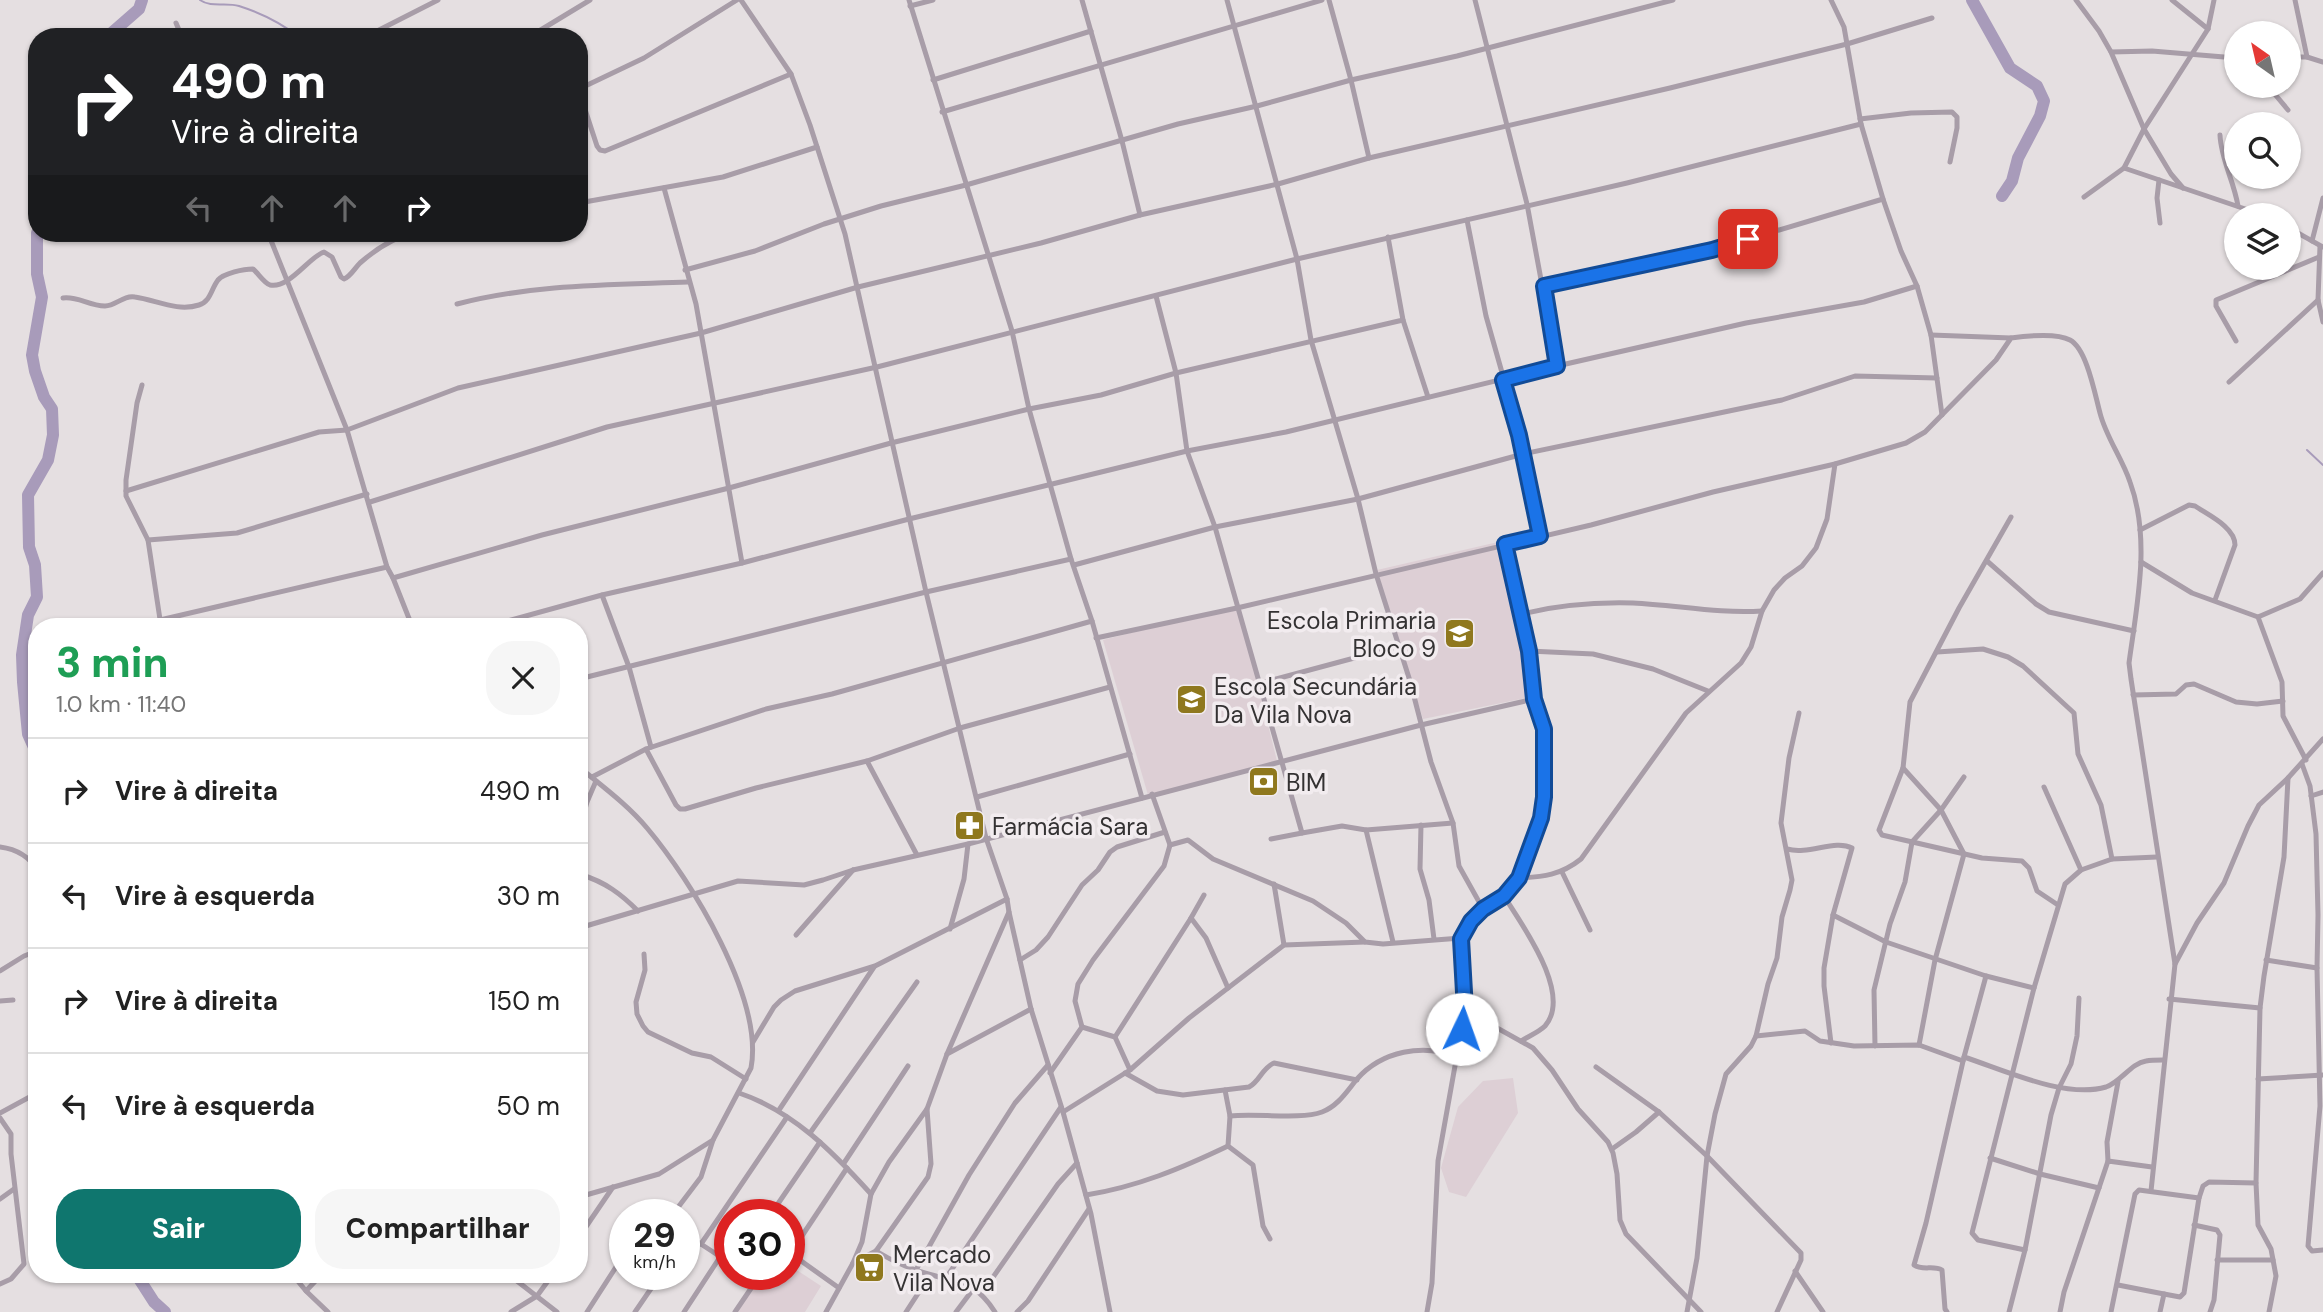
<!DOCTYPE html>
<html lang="pt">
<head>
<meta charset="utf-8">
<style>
  :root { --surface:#fff; --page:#f6f6f6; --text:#222; --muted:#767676; --line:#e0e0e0; --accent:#0f766e }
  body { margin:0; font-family:"DM Sans",sans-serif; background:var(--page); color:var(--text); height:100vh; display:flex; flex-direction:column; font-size:26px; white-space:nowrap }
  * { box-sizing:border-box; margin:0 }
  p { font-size:23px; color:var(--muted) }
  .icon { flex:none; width:38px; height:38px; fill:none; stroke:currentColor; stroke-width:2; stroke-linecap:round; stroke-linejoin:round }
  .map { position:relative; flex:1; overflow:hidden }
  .sheet { position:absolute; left:28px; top:618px; width:560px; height:665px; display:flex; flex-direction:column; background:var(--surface); border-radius:28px; box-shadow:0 2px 5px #0004 }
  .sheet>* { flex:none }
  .banner { position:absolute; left:28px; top:28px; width:560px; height:214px; border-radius:28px; box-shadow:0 2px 5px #0004; background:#202124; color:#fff; overflow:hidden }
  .needle { width:46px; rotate:326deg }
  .controls { position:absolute; left:2224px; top:21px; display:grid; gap:14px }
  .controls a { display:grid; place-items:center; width:77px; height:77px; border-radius:50%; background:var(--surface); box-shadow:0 2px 5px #0004; font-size:35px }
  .speed { position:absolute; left:609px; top:1199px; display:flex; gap:14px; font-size:35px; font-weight:700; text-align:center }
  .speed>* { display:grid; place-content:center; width:91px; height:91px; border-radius:50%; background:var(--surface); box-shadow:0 2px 5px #0004; line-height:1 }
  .speed small { font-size:18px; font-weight:400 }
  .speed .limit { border:10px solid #d22; background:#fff; color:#111 }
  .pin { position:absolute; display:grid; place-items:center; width:60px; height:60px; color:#fff; margin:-30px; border-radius:14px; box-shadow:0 4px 10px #0006 }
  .me { position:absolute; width:77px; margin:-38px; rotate:3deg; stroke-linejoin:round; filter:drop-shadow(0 0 5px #0008) }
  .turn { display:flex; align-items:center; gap:24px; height:147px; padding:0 28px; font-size:32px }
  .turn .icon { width:91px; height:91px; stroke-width:2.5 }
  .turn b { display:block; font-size:49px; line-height:60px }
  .lanes { display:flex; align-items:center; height:66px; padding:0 28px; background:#0003; justify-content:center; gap:35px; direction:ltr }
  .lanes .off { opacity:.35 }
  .round { display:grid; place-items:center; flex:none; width:74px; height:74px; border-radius:28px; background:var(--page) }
  .head { display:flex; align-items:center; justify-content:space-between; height:119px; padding:0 28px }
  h1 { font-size:42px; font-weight:800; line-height:52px; color:#1e9e55 }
  .cta { display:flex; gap:14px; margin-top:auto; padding:14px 28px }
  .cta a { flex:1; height:80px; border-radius:28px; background:var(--accent); color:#fff; font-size:28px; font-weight:800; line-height:80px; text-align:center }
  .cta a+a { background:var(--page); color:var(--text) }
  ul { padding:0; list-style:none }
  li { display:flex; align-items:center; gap:21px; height:105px; padding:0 28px; border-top:2px solid var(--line) }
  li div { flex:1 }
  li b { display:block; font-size:26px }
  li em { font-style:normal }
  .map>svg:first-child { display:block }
  .built { fill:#ddcfd5 }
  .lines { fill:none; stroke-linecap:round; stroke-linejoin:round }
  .stream { stroke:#a89bba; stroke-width:2 }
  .river { stroke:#a89bba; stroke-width:12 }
  .street { stroke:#a89da8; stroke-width:5 }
  .route-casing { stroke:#114b97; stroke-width:18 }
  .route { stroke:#1a73e8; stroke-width:12 }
  .labels { text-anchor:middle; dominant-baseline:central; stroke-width:7; stroke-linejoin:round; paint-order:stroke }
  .poi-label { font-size:24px; fill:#343233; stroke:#f2ecef; text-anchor:start }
</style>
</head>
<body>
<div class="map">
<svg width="2323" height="1312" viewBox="0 0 2323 1312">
  <rect width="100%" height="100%" fill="#e5dfe1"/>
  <g class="built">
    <polygon points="1511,539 1526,698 1423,719 1377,570"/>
    <polygon points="1238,605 1277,761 1148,795 1103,640"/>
    <polygon points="1513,1078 1518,1113 1466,1197 1449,1192 1441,1168 1458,1107 1483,1081"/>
    <polygon points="789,1265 821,1286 805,1312 733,1312 758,1274 789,1274"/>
  </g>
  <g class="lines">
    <g class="stream">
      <path d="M200,0C211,8 226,2 239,6C261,13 281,23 299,37"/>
      <polyline points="2307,450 2323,465"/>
    </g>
    <g class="river">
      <polyline points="1972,0 2010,68 2037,86 2044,101 2040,116 2018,158 2012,181 2002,196"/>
      <polyline points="107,37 139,9 142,0"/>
      <polyline points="37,754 28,734 23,682 22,655 28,615 37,597 35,565 29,547 28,495 48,460 53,435 52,409 44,397 35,371 32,355 42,297 37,274 37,233"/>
      <polyline points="136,1274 154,1302 165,1312"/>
    </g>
    <g class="street">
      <polyline points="741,0 791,74 810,125 845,234 926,592 986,838 1007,899 1009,912 947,1054 927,1109 889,1162 871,1194 862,1242 853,1263 826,1312"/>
      <polyline points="909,0 1012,331 1029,409 1071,559 1092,621 1142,798"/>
      <polyline points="1082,0 1122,141 1140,215"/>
      <polyline points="1227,0 1297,259 1311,340 1358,499 1376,574 1410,681 1431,762 1453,823 1459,866 1483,909"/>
      <polyline points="1475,0 1527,204 1557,366"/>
      <polyline points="1831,0 1844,27 1861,124 1883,199 1901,251 1917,286 1931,335 1942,415"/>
      <polyline points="2076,0 2099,31 2111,52 2144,129 2171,174 2183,188"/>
      <polyline points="2172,0 2208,29"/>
      <polyline points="2214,0 2208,29 2144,129 2124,168 2263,215"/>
      <polyline points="2295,0 2307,57"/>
      <polyline points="910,6 933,0"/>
      <polyline points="176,23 182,37"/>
      <polyline points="379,30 438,0"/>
      <polyline points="529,37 590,0"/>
      <polyline points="2111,52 2152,51 2236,58"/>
      <polyline points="2289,57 2307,57 2323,62"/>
      <polyline points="933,80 1091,31"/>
      <polyline points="2268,86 2288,110"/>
      <polyline points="579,89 644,58 737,0"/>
      <polyline points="579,91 597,146 600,150 605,151 791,74"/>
      <polyline points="942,112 1322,0"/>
      <polyline points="1860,119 1911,113 1952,112 1957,117 1957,128 1950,162"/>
      <path d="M2220,135C2221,160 2234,181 2238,206"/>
      <polyline points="1369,158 1351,80 1457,56 1673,0"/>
      <polyline points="2159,180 2157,198 2160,223"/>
      <polyline points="664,188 696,304 742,563"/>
      <polyline points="2084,197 2124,168"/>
      <polyline points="579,203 723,177 817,147"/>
      <polyline points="1467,220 1486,316 1514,415 1540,536"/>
      <polyline points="2289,228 2323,247"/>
      <polyline points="268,233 347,430 387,567 393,578 412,626"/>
      <polyline points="2312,241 2323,198"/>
      <polyline points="2320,246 2318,300 2323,322"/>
      <polyline points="685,270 755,251 824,224 881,206 966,185 1178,124 1257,106 1351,80 1329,0"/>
      <polyline points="1544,286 1712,250 1883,199"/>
      <polyline points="1156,296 1176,373 1187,451 1215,527 1302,833 1342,826 1366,830 1393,942"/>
      <path d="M63,298C78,296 89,306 105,306C116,306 123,295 135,297C156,300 177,312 199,305C211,301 211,289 218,280C224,273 244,269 253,269C258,273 264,283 270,285C289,289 309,257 324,252L332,257L341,277L344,279C351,276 354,269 360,263C376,249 392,238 413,233"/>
      <path d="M457,304C535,284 609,285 688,282"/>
      <polyline points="1403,320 1428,397"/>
      <polyline points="1931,335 2011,338"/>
      <polyline points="2236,341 2216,306 2216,300 2319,257"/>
      <polyline points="2229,382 2318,300"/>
      <polyline points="142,385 137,403 126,480 126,496 148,540 161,626"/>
      <polyline points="126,491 319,432 347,430 458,388 701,333 858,287 1041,243 1140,215 1278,184 1369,158 1670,88 1847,44 1932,18"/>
      <polyline points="370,502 607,427 877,367 1297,259 1627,183 1861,124"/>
      <polyline points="2011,517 1959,608 1910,702 1903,768 1879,830 1882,835 1982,858 2022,861 2029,868 2037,891 2058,905"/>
      <path d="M2140,530L2189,505L2195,506C2208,515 2235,527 2235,545L2215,600"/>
      <polyline points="148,540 237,533 367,494"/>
      <polyline points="1987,561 2036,604 2049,612 2134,631"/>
      <polyline points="2141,562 2192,593 2258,617 2300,599 2323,573"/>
      <polyline points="1074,565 1215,527 1358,499 1523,454 1782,400 1855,376 1937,378"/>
      <polyline points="393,578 542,535 729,488 891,443 1029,409 1101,395 1176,373 1403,320 1388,237"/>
      <polyline points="602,595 629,667 651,747"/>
      <path d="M1522,614C1558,605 1596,602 1633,603C1676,605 1719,614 1762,611"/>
      <polyline points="2258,617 2282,682 2283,716 2306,760"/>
      <polyline points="160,620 387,567"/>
      <polyline points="489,626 602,595 742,563 909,519 1187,451 1286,432 1557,366 1746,323 1864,302 1917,286"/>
      <path d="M1096,638L1237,608L1591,525L1713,492L1835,464L1906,443L1925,432L1996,360L2011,338C2026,336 2057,333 2070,340C2087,349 2095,395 2100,413C2106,437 2122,458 2130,482C2151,539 2137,604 2129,663L2131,679L2175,964L2151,1191"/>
      <polyline points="1529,651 1593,654 1653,669 1708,691"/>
      <polyline points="1937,652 1983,649 2008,657 2023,666 2074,713 2078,754 2101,805 2112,859"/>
      <polyline points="579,679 926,592 1071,559"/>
      <polyline points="1261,683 1399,646"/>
      <polyline points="2133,695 2176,694 2186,685 2194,684 2236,702 2257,704 2283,701"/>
      <polyline points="646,749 676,805 680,809 685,809 756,788 867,761 960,728 1110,687"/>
      <polyline points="867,761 917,855"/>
      <polyline points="2302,764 2310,786 2316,834 2318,915 2317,968 2320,1106 2308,1246 2312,1251 2323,1250"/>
      <path d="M579,767C602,786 628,805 647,828C691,880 764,999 751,1068L713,1140L659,1174L579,1197"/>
      <polyline points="1903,768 1941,810 1964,854 1935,960 1919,1045"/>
      <polyline points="592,777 646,749 766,709 832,694 1092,621"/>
      <polyline points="2044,787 2081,870"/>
      <polyline points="1152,794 1170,845 1188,840 1213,859 1313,901 1346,923 1365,942 1383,944 1461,938 1471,921 1483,909 1504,896 1519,878 1541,818 1544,797 1543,729 1540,713 1534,699 1529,651 1505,544"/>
      <polyline points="2311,796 2323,792"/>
      <polyline points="977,797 1130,754"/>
      <polyline points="1421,825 1420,869 1429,900 1434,939"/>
      <polyline points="579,830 587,802 596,781"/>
      <polyline points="1366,830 1453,823"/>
      <polyline points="1271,839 1302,833"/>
      <path d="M0,847C15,849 29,856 37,870"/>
      <path d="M1787,849C1809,855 1835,839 1852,848L1833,915L1824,968V986L1831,1043"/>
      <polyline points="1562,872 1590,930"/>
      <path d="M582,875C605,882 621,894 638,911"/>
      <path d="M1519,878C1543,877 1561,875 1581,859L1686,713L1741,663L1751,647L1762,611L1774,590L1785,578L1802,566L1816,548L1827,519L1835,464"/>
      <polyline points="1274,884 1284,945"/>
      <path d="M1504,896C1522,925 1573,994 1545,1026C1539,1032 1529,1036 1521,1041"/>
      <polyline points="1009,912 1031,1009 1063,1112 1091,1214 1110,1312"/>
      <polyline points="1833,915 1886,942 1986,976 2034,988"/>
      <polyline points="1191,918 1206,938 1228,988"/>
      <polyline points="579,928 738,881 804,885 823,880 853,870 968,844 1421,725 1534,699"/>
      <polyline points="950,929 964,879 968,844"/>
      <polyline points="796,935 853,870"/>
      <polyline points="644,954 645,970 636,1002 637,1014 643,1026 648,1032 692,1053 711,1057 746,1079"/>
      <polyline points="1020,960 1036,950 1048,937 1082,885 1098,870 1110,852 1117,847 1165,832"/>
      <polyline points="2266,960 2317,968"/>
      <polyline points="2175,964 2197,923 2224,883 2248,826 2259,805 2288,778 2323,739"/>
      <polyline points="0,971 24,956 37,951"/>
      <polyline points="2169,999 2260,1008"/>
      <polyline points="0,1001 13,1000"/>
      <polyline points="1465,1010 1533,1048 1552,1070 1578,1109 1608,1142 1613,1153 1617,1174 1620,1220 1626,1234 1701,1312"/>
      <polyline points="1082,1027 1115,1037 1130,1070"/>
      <polyline points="1756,1036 1805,1031 1820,1041 1854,1046 1919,1045 1963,1061"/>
      <polyline points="1115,1037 1191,918 1204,895"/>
      <polyline points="753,1042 774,1007 781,1000 795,991 875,966 1007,899"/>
      <polyline points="1875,1046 1874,990 1890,924 1905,882 1912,842 1941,810 1964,777"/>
      <polyline points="947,1054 1031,1009"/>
      <path d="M1964,1057C2004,1070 2065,1099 2106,1087C2121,1082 2131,1063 2146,1061C2151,1060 2158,1060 2163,1060"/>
      <polyline points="1596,1067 1659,1112 1707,1156 1801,1253 1801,1260 1777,1312"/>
      <polyline points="1050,1073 1082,1027 1075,1001 1078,984 1093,960 1164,866 1170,845"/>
      <path d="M1125,1073L1157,1091L1183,1095L1249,1087C1260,1081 1262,1068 1274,1063L1357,1080"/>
      <polyline points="2258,1079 2323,1075"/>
      <polyline points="1225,1090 1230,1116 1228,1146 1253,1165 1263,1226 1270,1239"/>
      <path d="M739,1093C793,1111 833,1152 871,1194"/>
      <polyline points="779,1110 874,967"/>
      <polyline points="1063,1112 1130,1070 1189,1018 1284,945 1365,942"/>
      <polyline points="0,1113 37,1093"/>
      <path d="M1230,1116C1256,1113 1300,1120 1322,1112C1338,1106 1347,1091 1357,1079C1382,1051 1423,1043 1457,1057"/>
      <polyline points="0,1118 11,1134 11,1154 24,1264 11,1279 0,1284"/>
      <polyline points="810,1133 917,982"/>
      <polyline points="1612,1149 1636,1132 1659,1112"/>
      <polyline points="1990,1158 2040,1174 2099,1188"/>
      <polyline points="2108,1161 2107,1142 2118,1082"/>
      <polyline points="844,1163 908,1066"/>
      <polyline points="2256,1183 2258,1225 2271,1249 2276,1276 2269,1312"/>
      <path d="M1086,1195C1137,1187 1182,1168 1228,1146"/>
      <polyline points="2199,1198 2203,1186 2209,1182 2256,1183 2260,1008 2264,976 2284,857 2288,778"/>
      <polyline points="0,1199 14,1189"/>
      <polyline points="673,1214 701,1177 713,1140"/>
      <polyline points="771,1214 820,1142"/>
      <polyline points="2194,1225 2217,1230 2220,1235 2214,1300 2210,1312"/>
      <polyline points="684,1233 730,1263"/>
      <polyline points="579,1237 613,1187"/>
      <polyline points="701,1244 787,1117"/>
      <polyline points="2025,1250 1978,1240 1972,1233 2034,988 2065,884 2081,870 2112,859 2157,857"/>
      <path d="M876,1251C892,1261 913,1270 932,1275C962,1284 977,1283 995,1312"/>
      <polyline points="790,1253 839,1288"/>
      <polyline points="790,1254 847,1168"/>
      <polyline points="2217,1260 2273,1260"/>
      <polyline points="853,1263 876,1251 928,1177 931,1164 927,1109"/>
      <polyline points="916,1270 969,1175 1015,1103 1048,1065"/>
      <polyline points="1795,1271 1823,1312"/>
      <polyline points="292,1274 306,1291 328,1312"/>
      <polyline points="508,1274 557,1312"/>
      <polyline points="946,1278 1061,1107"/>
      <polyline points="2118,1285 2164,1294"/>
      <polyline points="306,1291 322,1274"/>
      <polyline points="982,1293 1058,1184 1077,1163"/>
      <polyline points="511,1312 537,1296 553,1274"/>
      <polyline points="587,1312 625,1253"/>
      <polyline points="635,1312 661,1274"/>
      <polyline points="684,1312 720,1257"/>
      <polyline points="735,1312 756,1281 746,1274"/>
      <polyline points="906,1312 930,1275"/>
      <polyline points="956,1312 974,1288"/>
      <polyline points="1017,1312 1028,1301 1089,1209"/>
      <polyline points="1427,1312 1432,1283 1438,1161 1465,1010 1461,938"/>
      <polyline points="1687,1312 1697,1258 1707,1156 1715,1114 1726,1074 1751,1046 1756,1036 1768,984 1777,958 1782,917 1790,890 1792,880 1781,823 1789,758 1799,713"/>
      <path d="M1947,1312L1945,1309L1942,1270C1934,1265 1922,1271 1914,1265L1926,1223L1964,1057L1986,976"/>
      <polyline points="2009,1312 2025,1250 2051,1115 2059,1088 2071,1064 2077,1036 2079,998"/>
      <polyline points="2060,1312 2064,1292 2108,1161 2152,1167"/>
      <polyline points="2111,1312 2135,1194 2139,1190 2199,1198 2184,1293 2180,1297 2164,1294 2160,1312"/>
    </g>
  </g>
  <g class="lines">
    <defs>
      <polyline id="route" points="1462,1029 1465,1010 1461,939 1471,921 1483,909 1504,896 1519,878 1541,818 1544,797 1544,729 1534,699 1529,651 1505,544 1540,536 1519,435 1503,380 1557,366 1544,286 1712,250 1748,239"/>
    </defs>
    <use href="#route" class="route-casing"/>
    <use href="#route" class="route"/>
  </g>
  <defs>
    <symbol id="school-square" viewBox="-11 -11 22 22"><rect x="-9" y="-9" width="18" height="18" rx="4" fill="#8f781e" stroke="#f2ecef"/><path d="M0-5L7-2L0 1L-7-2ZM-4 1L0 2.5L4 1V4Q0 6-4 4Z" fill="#fff"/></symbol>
    <symbol id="bank-square" viewBox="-11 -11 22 22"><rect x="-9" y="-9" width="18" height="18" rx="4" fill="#8f781e" stroke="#f2ecef"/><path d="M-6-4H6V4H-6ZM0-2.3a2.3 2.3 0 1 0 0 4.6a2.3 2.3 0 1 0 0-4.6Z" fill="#fff"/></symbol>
    <symbol id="pharmacy-square" viewBox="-11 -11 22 22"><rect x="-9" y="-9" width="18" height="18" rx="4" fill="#8f781e" stroke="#f2ecef"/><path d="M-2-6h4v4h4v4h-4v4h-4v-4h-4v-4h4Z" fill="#fff"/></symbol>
    <symbol id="supermarket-square" viewBox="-11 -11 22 22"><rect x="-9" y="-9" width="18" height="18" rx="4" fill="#8f781e" stroke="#f2ecef"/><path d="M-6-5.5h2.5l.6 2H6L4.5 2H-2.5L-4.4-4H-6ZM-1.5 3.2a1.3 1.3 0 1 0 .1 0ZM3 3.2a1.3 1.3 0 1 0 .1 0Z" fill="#fff"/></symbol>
  </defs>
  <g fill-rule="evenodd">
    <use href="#school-square" x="1442" y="616" width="35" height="35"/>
    <use href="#school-square" x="1174" y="682" width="35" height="35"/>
    <use href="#bank-square" x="1246" y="764" width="35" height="35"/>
    <use href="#pharmacy-square" x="952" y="808" width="35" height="35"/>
    <use href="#supermarket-square" x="852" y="1250" width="35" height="35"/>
  </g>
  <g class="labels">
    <g class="poi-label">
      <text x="1436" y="620" text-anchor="end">Escola Primaria<tspan x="1436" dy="28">Bloco 9</tspan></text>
      <text x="1214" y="686">Escola Secundária<tspan x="1214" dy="28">Da Vila Nova</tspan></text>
      <text x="1286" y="782">BIM</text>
      <text x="992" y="826">Farmácia Sara</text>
      <text x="893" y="1254">Mercado<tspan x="893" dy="28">Vila Nova</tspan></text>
    </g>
  </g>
</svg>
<div class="controls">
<a><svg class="needle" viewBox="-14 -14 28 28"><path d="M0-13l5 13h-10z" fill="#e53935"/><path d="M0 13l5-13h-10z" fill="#767676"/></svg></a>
<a><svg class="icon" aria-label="search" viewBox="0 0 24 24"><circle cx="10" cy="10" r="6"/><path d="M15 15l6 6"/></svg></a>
<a><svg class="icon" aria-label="layers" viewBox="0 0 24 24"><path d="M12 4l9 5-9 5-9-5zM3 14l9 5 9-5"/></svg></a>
</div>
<div class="speed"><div>29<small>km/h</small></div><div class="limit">30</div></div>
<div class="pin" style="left:1748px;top:239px;background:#d93025"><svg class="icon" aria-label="arrive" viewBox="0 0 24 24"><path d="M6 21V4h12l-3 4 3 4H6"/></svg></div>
<svg class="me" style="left:1462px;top:1029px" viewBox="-20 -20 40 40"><circle r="19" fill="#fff"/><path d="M0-13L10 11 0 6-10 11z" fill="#1a73e8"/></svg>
<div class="banner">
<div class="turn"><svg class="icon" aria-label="right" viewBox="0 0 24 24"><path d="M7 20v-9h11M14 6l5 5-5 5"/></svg><div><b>490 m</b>Vire à direita</div></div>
<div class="lanes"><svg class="icon off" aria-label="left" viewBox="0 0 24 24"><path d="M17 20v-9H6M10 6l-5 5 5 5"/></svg><svg class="icon off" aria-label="ahead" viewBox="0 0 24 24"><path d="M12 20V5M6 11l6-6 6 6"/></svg><svg class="icon off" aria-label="ahead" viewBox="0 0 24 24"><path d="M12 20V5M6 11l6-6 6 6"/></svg><svg class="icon" aria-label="right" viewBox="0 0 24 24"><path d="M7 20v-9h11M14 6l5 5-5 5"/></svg></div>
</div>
<section class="sheet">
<div class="head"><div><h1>3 min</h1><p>1.0 km · 11:40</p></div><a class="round"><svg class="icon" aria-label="close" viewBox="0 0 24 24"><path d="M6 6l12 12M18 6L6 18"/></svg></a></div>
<ul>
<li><svg class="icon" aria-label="right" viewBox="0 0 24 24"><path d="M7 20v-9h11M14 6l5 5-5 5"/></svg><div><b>Vire à direita</b></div><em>490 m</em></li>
<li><svg class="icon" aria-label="left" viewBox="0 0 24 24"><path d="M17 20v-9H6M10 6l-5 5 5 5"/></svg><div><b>Vire à esquerda</b></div><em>30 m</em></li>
<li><svg class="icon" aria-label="right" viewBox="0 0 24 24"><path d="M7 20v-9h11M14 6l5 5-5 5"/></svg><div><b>Vire à direita</b></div><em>150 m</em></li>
<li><svg class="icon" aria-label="left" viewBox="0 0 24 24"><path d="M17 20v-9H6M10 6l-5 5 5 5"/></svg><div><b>Vire à esquerda</b></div><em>50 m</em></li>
</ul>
<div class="cta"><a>Sair</a><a>Compartilhar</a></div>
</section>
</div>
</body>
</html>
